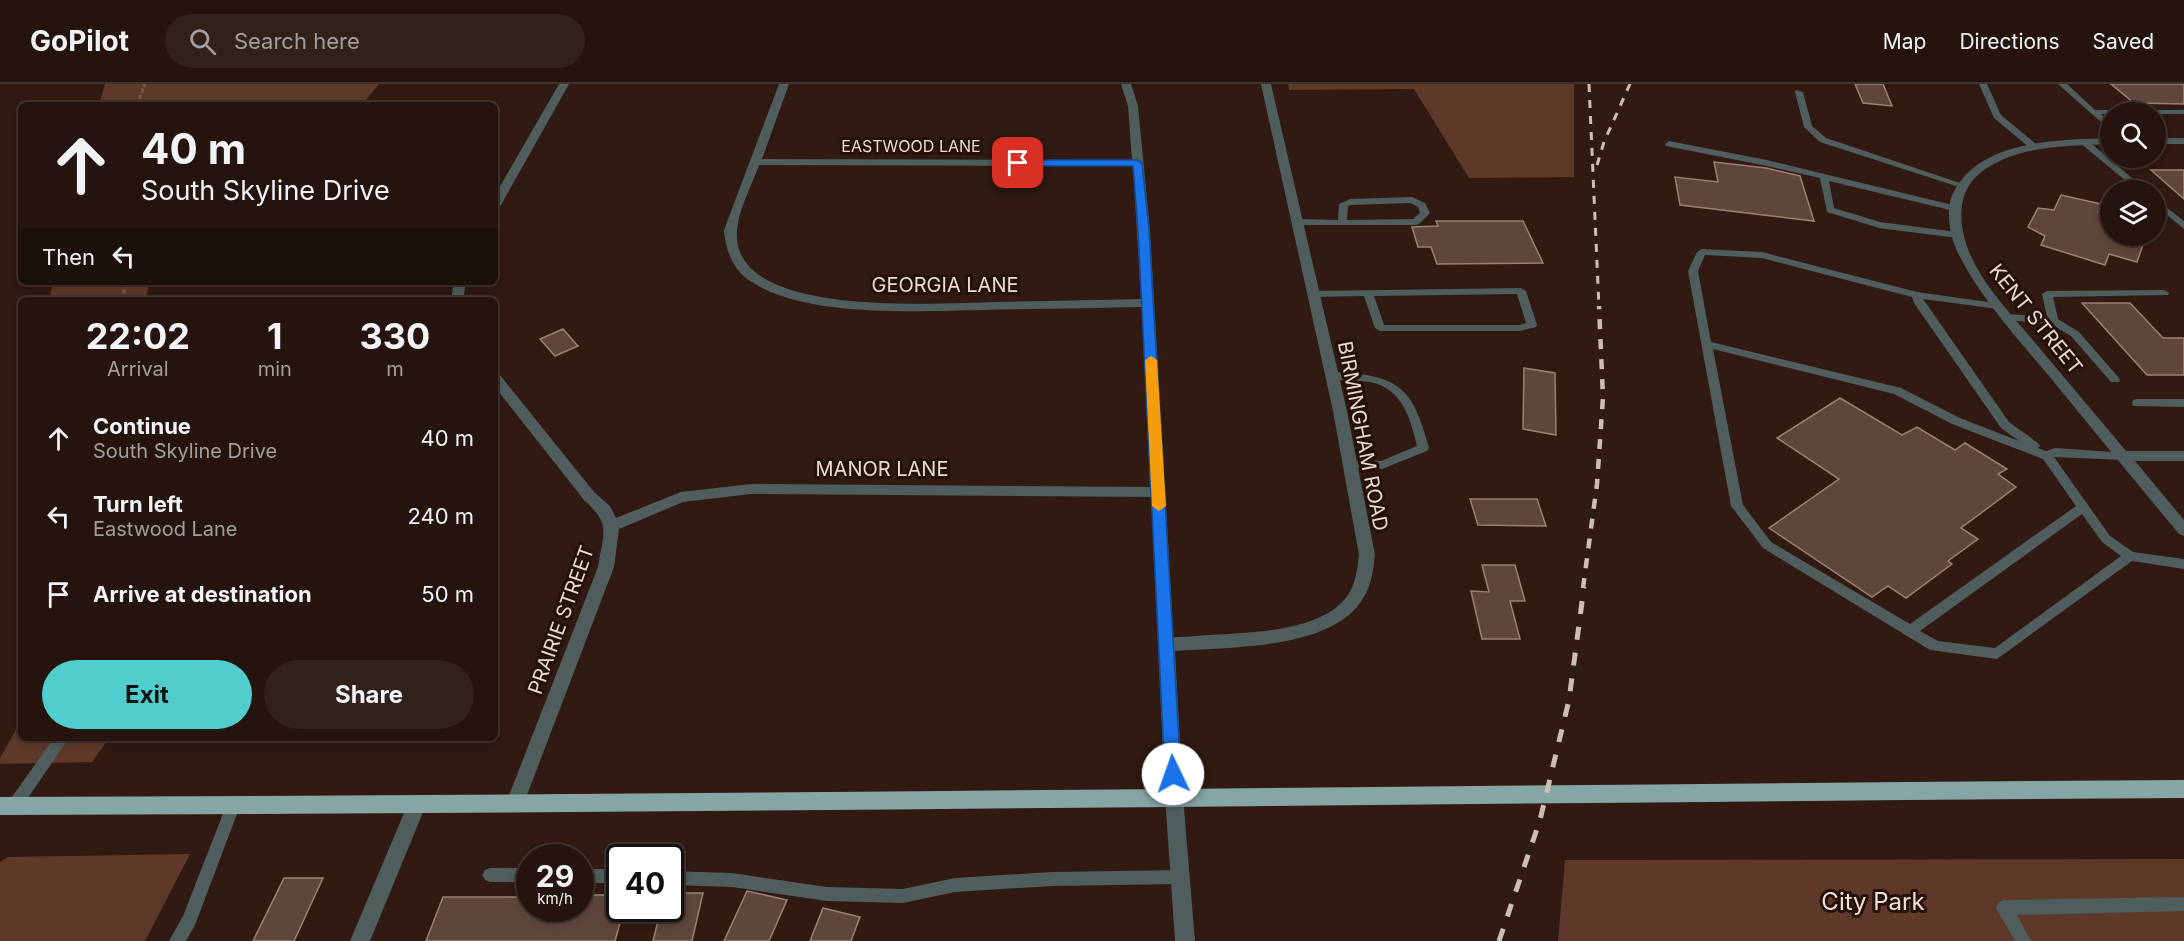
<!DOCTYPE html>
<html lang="en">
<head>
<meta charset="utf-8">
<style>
  :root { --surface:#24140d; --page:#30211b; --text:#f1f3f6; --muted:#a39e9d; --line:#41332e; --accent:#52cdce }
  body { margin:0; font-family:Inter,sans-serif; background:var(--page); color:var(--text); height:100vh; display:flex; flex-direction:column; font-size:22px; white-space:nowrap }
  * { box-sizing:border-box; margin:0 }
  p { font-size:20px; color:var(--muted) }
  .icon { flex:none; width:33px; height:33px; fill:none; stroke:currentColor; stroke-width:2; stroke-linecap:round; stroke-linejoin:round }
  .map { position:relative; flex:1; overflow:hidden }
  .sheet { position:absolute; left:18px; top:213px; width:480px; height:444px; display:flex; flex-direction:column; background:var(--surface); border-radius:9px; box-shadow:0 3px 9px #0003,0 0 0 2px var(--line) }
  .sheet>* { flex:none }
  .guide { position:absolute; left:18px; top:18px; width:480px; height:183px; border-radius:9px; box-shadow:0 3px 9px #0003,0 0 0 2px var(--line); background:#24140d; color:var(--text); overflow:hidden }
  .buttons { position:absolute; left:2100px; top:18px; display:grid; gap:12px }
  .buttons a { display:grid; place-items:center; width:66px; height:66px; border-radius:50%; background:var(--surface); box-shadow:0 3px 9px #0003,0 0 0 2px var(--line); font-size:30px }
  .speed { position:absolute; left:516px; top:760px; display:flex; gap:12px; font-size:30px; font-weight:700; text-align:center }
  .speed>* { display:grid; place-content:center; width:78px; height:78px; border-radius:50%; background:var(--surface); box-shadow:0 3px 9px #0003,0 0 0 2px var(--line); line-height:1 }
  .speed small { font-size:15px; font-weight:400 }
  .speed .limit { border:3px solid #111; border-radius:9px; background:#fff; color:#111 }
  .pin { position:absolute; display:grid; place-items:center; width:51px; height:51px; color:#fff; margin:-26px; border-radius:12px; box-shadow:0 3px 9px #0006 }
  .me { position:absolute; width:66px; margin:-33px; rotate:357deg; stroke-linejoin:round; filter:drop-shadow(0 0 4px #0008) }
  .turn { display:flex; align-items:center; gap:21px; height:126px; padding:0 24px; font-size:27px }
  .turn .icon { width:78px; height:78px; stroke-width:2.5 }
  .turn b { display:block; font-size:42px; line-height:51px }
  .then { display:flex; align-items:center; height:57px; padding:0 24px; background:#0003; gap:12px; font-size:22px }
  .eta { display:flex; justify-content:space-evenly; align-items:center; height:102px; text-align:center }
  .eta b { font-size:36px; font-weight:700; line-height:42px }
  .button { display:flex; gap:12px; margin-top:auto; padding:12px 24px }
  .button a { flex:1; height:69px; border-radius:36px; background:var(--accent); color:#111; font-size:24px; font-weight:700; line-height:69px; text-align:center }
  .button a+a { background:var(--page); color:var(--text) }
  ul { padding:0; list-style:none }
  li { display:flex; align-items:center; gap:18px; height:78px; padding:0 24px }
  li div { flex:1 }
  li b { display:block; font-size:22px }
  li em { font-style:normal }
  header { display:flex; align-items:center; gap:36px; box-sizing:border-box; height:84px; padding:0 30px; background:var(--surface); border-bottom:2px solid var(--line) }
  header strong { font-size:28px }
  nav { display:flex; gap:33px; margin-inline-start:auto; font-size:21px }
  .search { width:420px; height:54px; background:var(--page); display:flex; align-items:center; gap:15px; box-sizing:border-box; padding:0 21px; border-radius:33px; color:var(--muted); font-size:22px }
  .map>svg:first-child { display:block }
  .green { fill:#5e3929 }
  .building { fill:#5f463c; stroke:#9c8074; stroke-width:1.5 }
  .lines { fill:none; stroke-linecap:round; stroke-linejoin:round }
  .path { stroke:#6f5b53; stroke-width:3; stroke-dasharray:4.5 2; stroke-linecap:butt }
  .service { fill:#4f5d5d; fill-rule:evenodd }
  .minor { fill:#4f5d5d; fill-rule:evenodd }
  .tertiary { fill:#4f5d5d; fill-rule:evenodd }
  .trunk { fill:#86a6a6; fill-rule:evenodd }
  .rail-far2 { stroke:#cebdb7; stroke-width:3; stroke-dasharray:8 8; stroke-linecap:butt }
  .rail-far1 { stroke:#cebdb7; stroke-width:4.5; stroke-dasharray:10 10; stroke-linecap:butt }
  .rail { stroke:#cebdb7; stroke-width:5; stroke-dasharray:13 13; stroke-linecap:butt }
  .route { fill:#1a73e8; stroke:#114b97; stroke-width:1.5 }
  .slow { fill:#f59e0b }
  .labels { text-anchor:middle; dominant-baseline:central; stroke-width:6; stroke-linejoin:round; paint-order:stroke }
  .far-street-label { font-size:16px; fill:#eadad4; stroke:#251108 }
  .street-label { font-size:20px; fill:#eadad4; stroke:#251108 }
  .near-park-label { font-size:24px; fill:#f3dfd7; stroke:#251108 }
</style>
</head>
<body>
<header>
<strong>GoPilot</strong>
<div class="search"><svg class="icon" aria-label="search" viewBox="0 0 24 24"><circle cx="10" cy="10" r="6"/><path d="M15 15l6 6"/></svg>Search here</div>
<nav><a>Map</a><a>Directions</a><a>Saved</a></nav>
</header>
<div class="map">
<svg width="2184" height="857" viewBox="0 0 2184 857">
  <rect width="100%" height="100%" fill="#301a11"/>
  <g class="green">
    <polygon points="105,0 379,0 362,21 99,21"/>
    <polygon points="1288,0 1574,0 1574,93 1469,94 1414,5 1289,6"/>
    <polygon points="53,198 149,198 146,216 49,216"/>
    <polygon points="21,637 21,654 109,654 92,678 0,680 0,674"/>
    <polygon points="190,770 145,857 0,857 0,778 8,773"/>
    <polygon points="2184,775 2184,857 1558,857 1565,776"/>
  </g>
  <g class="building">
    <polygon points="1855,0 1883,0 1892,22 1863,19"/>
    <polygon points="2111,0 2184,0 2184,20 2134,19"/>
    <polygon points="1714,78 1766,84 1800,92 1814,137 1680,121 1675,93 1718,98"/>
    <polygon points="2151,86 2184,86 2184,115"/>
    <polygon points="2061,111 2101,120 2098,128 2110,131 2110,152 2134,152 2145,155 2137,178 2109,170 2105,181 2041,161 2045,152 2028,143 2038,124 2054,126"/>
    <polygon points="1436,137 1523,137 1543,179 1437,180 1431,163 1418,163 1412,143 1438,142"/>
    <polygon points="2082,219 2130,219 2163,254 2184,254 2184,291 2147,291"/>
    <polygon points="563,245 578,262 555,272 540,255"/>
    <polygon points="1524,284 1555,289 1556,351 1523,345"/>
    <polygon points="1840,314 1902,351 1917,343 1955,366 1965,359 2007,385 1998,390 2016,403 1961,444 1978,455 1948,477 1952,480 1906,514 1888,502 1872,513 1769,444 1839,395 1777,354"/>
    <polygon points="1470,415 1537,415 1546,442 1478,441"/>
    <polygon points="1482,481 1515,481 1525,517 1510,517 1520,555 1482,555 1471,507 1489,508"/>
    <polygon points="284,794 323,794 294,857 253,857"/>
    <polygon points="747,807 787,816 769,857 724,857"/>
    <polygon points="670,809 703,809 692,857 653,857 661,825 670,825"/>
    <polygon points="587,811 620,811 620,825 624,825 615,857 426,857 443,813 530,813 530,825 583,825"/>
    <polygon points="823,824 860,833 851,857 810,857"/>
  </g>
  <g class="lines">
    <g class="path">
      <polyline points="137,21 145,0"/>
      <polyline points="122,216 126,198"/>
    </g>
    <g class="service">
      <polygon points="1979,0 1987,0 2001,31 2036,60 2036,64 2030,64 1994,34"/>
      <polygon points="2058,0 2067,0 2095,26 2184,26 2184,30 2156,30 2156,28 2110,28 2110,30 2101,30 2110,39 2110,46"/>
      <polygon points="1796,6 1803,8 1812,42 1826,54 1966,101 1962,104 1959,103 1820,58 1804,43 1795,8"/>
      <polygon points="2080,55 2086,55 2146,106 2137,106 2080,59"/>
      <polygon points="1669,57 1767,76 1957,122 1957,126 1954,127 1829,97 1834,124 1880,138 1957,148 1962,151 1957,154 1879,144 1827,128 1820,94 1767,82 1666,62 1665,60"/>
      <path d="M1412,113L1425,119L1430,129L1419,140L1416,141H1297L1292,138L1297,135L1338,136L1339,120L1350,115ZM1410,119L1418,123L1420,129L1413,135L1347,136L1348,122L1351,121Z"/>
      <polygon points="2156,115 2184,137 2184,145 2156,122"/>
      <path d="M1702,165L1762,168L1917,208L2002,220L2003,222L1998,225L1923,215L2009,338L2038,359L2040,362L2038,364L2046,367L2055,364L2127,369L2129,372L2127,375L2123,376L2054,373L2110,452L2133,468L2184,475V485L2132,477L1997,575L1930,566L1763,464L1731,422L1688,187L1697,168ZM1705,171L1762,174L1912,213L1914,219L2001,344L2019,357L1960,334L1901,304L1711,258L1698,187ZM1713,265L1894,310L1952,340L2043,375L2076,422L1910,540L1771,458L1743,421ZM2082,430L2102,458L2121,472L1995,564L1938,557L1920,547Z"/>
      <path d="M1521,204L1526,207L1537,241L1536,243L1520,247H1380L1375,244L1364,212L1313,213L1308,210L1313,207ZM1517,210L1526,239L1520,241H1384L1374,212Z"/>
      <polygon points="2164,206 2169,209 2168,211 2053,213 2058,235 2079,248 2119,294 2120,296 2119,298 2111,298 2071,252 2051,240 2008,236 2003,233 2008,230 2047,233 2042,210 2047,207"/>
      <path d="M1332,288C1397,291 1412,300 1429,364L1427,367L1382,385L1346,383L1344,380L1346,377H1381L1417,362C1410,334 1403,305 1370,298C1356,296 1342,298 1328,294L1327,292L1328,290Z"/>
      <polygon points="2137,315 2184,315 2184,323 2133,322 2132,319 2133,316"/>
      <polygon points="54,654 69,654 19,727 14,729 9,727 7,722 9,717"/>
      <polygon points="233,715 238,717 240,722 195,841 186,857 169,857 183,832 226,722 228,717"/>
      <polygon points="490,784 530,784 530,798 490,798 485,796 482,791 485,786"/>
      <rect x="580" y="785" width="40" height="14"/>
      <polygon points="1181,786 1186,788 1189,793 1186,798 1181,800 1052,802 955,808 903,819 827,817 732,803 670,801 670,787 732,789 827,803 903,805 955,794 1052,788"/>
      <polygon points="2184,813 2184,827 2017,831 2031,857 2015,857 1996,824 1998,819 2004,816"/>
    </g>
    <g class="minor">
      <polygon points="559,0 569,0 501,121 495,124 495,111"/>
      <path d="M779,0H789L762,75L1132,76L1128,22L1121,0H1131L1138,22L1150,146L1174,561L1172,566L1166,568L1160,566L1158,561L1151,413L751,410L683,418L619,445L614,483L524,719L522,725L515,727L508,725L506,719L598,483C603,448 612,441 584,416L495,303V290L500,291L594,408L610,422L616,434L681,408L751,400L1150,403L1142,223C1089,224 1035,225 982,226C917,227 806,234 750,197C733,186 725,165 724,146ZM759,81L1133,82L1141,215C1093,216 1044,217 996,218C939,219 765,232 740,168C729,141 750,107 759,81Z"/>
      <path d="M2110,54V60C2068,62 2013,61 1979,90C1955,110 1959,145 1970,170C1984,202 2010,229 2032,255C2063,292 2095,330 2126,367H2184V377H2135L2184,436V452L2179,450C2135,397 2092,345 2049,292C2017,254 1983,217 1960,173C1950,155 1944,125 1954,107C1982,55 2059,56 2110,54Z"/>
      <rect x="2156" y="54" width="28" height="6"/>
      <polygon points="454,198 466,198 463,216 451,216"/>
      <polygon points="1174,704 1180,706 1183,712 1195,857 1175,857 1165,712 1168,706"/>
      <polygon points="417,713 424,715 426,721 370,857 350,857 410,715"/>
    </g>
    <path class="tertiary" d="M1261,0H1271L1347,327L1375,471C1373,488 1371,505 1360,519C1326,566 1228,563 1175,567L1183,712L1180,718L1174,720L1168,718L1165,712L1158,561L1160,556C1172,552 1185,553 1197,552C1241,548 1320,551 1348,511C1356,499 1357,485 1359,471L1333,327Z"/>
    <path class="trunk" d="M2184,696V714C1456,719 728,729 0,731V713C728,711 1456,701 2184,696Z"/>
    <g class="rail-far2">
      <polyline points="1589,0 1599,224"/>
      <polyline points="1597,81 1604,58 1630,0"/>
    </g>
    <polyline class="rail-far1" points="1583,504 1597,400 1603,313 1599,222"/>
    <polyline class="rail" points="1499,857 1540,736 1569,616 1584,503"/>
  </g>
  <polygon class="route" points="1137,76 1142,79 1149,146 1181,690 1179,696 1173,698 1167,696 1165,690 1138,146 1133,82 1018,82 1013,79 1018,76"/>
  <polygon class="slow" points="1151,272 1157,276 1166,422 1159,427 1152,422 1145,276"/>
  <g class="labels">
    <g class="far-street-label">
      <text x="911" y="62">EASTWOOD LANE</text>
    </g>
    <g class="street-label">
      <text x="945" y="201">GEORGIA LANE</text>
      <text transform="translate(2036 235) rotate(51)">KENT STREET</text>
      <text transform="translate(1363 352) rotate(79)">BIRMINGHAM ROAD</text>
      <text x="882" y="385">MANOR LANE</text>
      <text transform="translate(561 536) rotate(-70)">PRAIRIE STREET</text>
    </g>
    <g class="near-park-label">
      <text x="1873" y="817">City Park</text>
    </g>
  </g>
</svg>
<div class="buttons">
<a><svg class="icon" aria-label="search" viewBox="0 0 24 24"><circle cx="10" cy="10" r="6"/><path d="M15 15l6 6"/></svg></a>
<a><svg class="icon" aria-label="layers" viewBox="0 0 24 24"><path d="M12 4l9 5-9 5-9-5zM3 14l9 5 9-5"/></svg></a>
</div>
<div class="speed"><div>29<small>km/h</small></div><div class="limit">40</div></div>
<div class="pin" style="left:1018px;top:79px;background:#d93025"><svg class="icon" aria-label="arrive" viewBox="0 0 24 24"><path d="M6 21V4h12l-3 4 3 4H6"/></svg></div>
<svg class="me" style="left:1173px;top:690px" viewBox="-20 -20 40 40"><circle r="19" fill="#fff"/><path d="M0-13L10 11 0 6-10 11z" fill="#1a73e8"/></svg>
<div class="guide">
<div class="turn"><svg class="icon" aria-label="ahead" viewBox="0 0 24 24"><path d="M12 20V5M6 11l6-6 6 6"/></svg><div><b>40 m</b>South Skyline Drive</div></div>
<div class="then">Then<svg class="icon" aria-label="left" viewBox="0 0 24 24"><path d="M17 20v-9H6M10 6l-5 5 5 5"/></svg></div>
</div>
<section class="sheet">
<div class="eta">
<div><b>22:02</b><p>Arrival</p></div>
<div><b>1</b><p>min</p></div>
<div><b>330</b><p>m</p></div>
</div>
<ul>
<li><svg class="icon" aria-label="ahead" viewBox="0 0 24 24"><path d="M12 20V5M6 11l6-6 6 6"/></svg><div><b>Continue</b><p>South Skyline Drive</p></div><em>40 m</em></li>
<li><svg class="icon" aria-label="left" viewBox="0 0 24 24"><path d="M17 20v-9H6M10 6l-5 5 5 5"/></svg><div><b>Turn left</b><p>Eastwood Lane</p></div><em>240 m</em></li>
<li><svg class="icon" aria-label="arrive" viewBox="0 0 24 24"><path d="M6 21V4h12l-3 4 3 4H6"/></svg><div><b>Arrive at destination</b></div><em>50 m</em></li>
</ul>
<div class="button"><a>Exit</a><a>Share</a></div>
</section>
</div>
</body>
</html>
